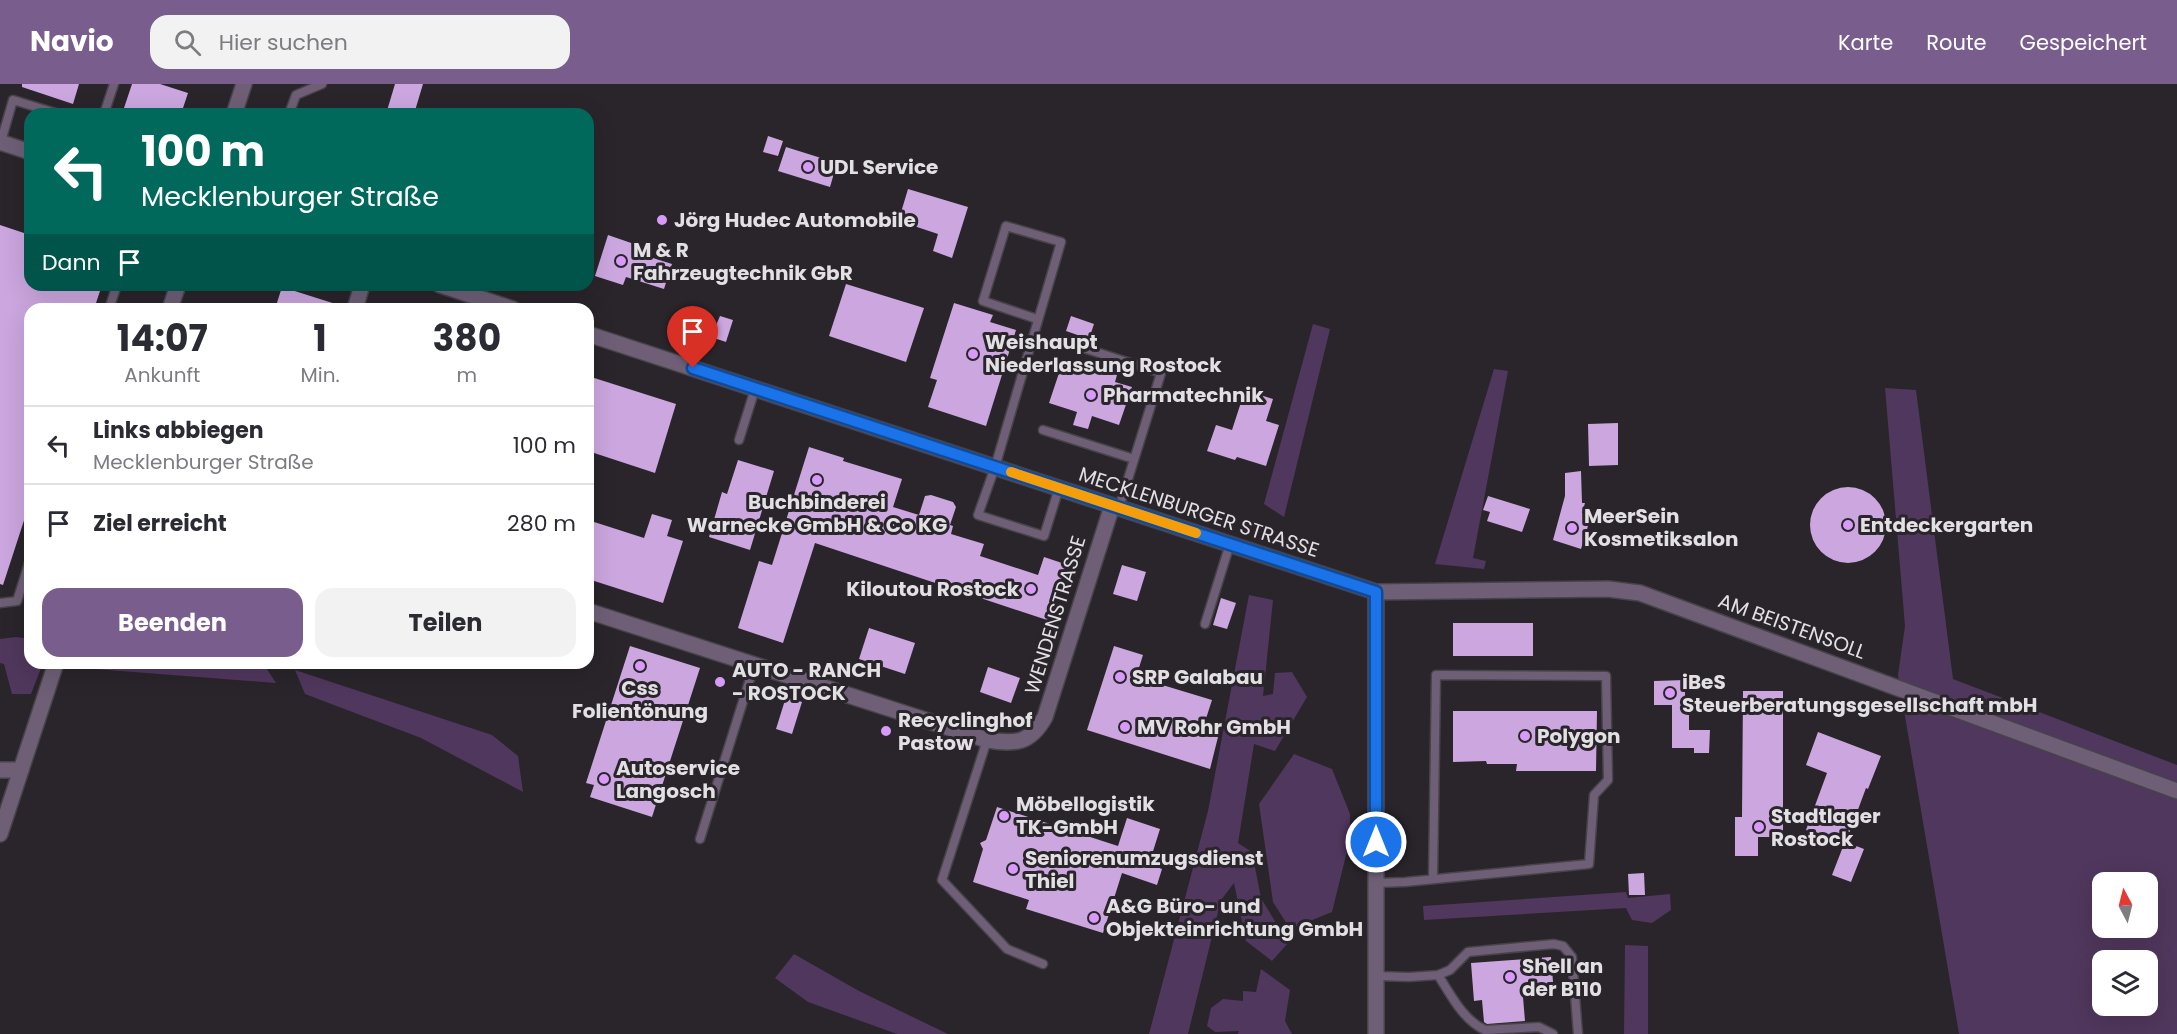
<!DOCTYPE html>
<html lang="de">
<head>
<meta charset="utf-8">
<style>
  :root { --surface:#fff; --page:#f2f2f3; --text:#2b2b33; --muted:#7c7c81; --line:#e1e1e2; --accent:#795d8c }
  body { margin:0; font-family:Poppins,sans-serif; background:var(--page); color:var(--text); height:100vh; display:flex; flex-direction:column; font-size:22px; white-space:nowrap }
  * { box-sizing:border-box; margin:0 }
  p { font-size:20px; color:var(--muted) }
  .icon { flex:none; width:33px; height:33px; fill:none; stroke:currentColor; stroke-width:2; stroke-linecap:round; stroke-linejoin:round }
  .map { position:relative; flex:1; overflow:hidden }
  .details { position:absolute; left:24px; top:219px; width:570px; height:366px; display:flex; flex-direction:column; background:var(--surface); border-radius:18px; box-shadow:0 6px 24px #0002 }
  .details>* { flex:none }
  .hud { position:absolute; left:24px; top:24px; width:570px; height:183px; border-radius:18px; box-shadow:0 6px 24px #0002; background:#00695c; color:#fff; overflow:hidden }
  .needle { width:39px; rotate:353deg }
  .tools { position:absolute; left:2092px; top:788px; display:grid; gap:12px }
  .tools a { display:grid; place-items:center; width:66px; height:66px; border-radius:12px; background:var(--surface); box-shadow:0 6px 24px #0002; font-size:30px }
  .pin { position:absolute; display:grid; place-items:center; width:51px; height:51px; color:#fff; margin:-62px -26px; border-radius:50% 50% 50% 0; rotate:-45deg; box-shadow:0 0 6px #0007 }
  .pin .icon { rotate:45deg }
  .me { position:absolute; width:66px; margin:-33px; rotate:0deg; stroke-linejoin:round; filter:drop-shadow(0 0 4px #0008) }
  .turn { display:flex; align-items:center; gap:21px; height:126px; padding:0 18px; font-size:27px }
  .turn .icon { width:78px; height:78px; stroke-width:2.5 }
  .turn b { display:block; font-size:42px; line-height:51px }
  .then { display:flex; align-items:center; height:57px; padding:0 18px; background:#0003; gap:12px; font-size:22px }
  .eta { display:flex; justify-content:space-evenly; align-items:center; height:102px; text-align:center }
  .eta b { font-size:36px; font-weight:700; line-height:42px }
  .button { display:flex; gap:12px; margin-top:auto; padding:12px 18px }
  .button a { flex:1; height:69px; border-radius:18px; background:var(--accent); color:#fff; font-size:24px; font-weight:700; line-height:69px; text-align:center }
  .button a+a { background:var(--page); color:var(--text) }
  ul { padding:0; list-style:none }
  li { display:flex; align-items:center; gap:18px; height:78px; padding:0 18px; border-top:2px solid var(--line) }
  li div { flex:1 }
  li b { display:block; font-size:22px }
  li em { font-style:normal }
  header { display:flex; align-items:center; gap:36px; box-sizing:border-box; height:84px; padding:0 30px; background:var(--accent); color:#fff }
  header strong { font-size:28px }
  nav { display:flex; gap:33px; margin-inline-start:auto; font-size:21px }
  .search { width:420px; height:54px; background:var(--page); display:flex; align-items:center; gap:15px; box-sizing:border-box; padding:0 21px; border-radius:18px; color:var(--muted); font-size:22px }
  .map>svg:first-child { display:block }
  .green { fill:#50375d; fill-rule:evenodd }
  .building { fill:#cba6df }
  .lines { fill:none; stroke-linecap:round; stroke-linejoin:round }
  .service-casing { stroke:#474349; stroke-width:11 }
  .minor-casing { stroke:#474349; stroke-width:18 }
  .service { stroke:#6e5f76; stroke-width:8 }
  .minor { stroke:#6e5f76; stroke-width:15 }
  .route-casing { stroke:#114b97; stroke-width:15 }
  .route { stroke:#1a73e8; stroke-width:10 }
  .slow { stroke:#f59e0b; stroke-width:10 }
  .poi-dot { fill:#d89af8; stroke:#29252b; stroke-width:2 }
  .labels { text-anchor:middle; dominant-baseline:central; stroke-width:6; stroke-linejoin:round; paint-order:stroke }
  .poi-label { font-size:20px; font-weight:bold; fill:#e3e0e4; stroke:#29252b; text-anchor:start }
  .street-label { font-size:20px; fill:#e3e0e4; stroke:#29252b }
</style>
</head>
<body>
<header>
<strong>Navio</strong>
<div class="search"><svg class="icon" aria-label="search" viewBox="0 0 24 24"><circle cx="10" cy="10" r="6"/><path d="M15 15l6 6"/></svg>Hier suchen</div>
<nav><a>Karte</a><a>Route</a><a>Gespeichert</a></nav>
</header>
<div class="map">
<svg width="2177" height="950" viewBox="0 0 2177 950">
  <rect width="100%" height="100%" fill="#29252b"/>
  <g class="green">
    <polygon points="1313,240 1330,245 1284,433 1264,420"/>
    <polygon points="1494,285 1508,287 1473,474 1486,477 1484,485 1435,480"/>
    <path d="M1885,304L1916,306L1953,595L2177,681V950H1959L1898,591L1905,542ZM2103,798H2148V843H2103ZM2103,876H2148V921H2103Z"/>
    <polygon points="1249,511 1273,516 1263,612 1273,610 1275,589 1292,588 1307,613 1275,667 1254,660 1238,759 1252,768 1261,814 1288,859 1272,877 1246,857 1234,799 1221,816 1188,950 1149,950 1208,727"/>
    <polygon points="16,553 30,555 30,579 43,579 31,610 12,610 4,580 0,579 0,555"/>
    <polygon points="83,579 263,579 276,599 82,584"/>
    <polygon points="295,586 492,651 518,672 523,708 421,654 305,610"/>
    <polygon points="1294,670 1332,685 1350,730 1350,755 1332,828 1290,845 1273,818 1259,720"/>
    <polygon points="1626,808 1628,814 1670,810 1671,826 1652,839 1632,836 1626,824 1424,836 1423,822"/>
    <polygon points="1625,861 1648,862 1648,950 1624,950"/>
    <polygon points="794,870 859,907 948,950 897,950 808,918 775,894"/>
    <polygon points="1261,885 1290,906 1285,937 1292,950 1238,950 1239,947 1215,948 1207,942 1211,924 1223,915 1243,917 1243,907 1256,908"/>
  </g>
  <g class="building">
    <polygon points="22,0 79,0 73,20 22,3"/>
    <polygon points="132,0 160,0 188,9 181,30 122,30"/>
    <polygon points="395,0 423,0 414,30 386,30"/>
    <polygon points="768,52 783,57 778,72 763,68"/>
    <polygon points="786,63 837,79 830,103 778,87"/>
    <polygon points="908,105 968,123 952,174 933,167 938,150 914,142 915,140 899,135"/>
    <polygon points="0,141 30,151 30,201 102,201 94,225 30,225 30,418 3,501 0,500"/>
    <polygon points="608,151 637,161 634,168 672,180 664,205 626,193 623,201 595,192"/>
    <polygon points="846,200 924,224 906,278 829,252"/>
    <polygon points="282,203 342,222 341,225 275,225"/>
    <polygon points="954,219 993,231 990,238 1016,246 986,342 928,323 937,296 930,294"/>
    <polygon points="720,232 733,236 726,258 711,253"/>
    <polygon points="1071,232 1094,240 1089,255 1066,247"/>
    <polygon points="1080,279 1117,291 1115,298 1132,303 1119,341 1092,332 1088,345 1073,341 1077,328 1049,319 1062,280 1078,285"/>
    <polygon points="588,292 676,320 655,389 588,367"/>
    <polygon points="1245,306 1273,315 1266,337 1279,341 1266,382 1237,373 1235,376 1207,367 1216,341 1232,346"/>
    <polygon points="1618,339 1618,381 1589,382 1588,340"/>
    <polygon points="809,363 844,374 843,377 902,395 893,423 919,431 925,412 931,411 953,418 956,423 950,441 953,442 951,450 984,460 980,472 1038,491 1044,473 1068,481 1050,537 815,459 783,559 738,544 759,477 772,481"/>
    <polygon points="738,376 774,387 750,466 709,453 722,408 727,410"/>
    <polygon points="1581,387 1582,419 1585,419 1582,429 1591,432 1581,465 1553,456 1565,412 1565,389"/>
    <circle cx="1848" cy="441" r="38"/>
    <polygon points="1488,412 1530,425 1522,448 1487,437 1490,428 1483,426"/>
    <polygon points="652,430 672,436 667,452 683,457 663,519 588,495 588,436 644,454"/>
    <polygon points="1122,481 1146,488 1137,517 1113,510"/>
    <polygon points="1221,514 1236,519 1227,545 1213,541"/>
    <rect x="1453" y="539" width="80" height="33"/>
    <polygon points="869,544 915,559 905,590 859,575"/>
    <polygon points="630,562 700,584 652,733 590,713 594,701 586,699"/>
    <polygon points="1114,562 1143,571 1136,593 1212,616 1202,647 1218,653 1210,685 1087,646"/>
    <polygon points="988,583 1020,594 1011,619 980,608"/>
    <polygon points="1685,596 1685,621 1689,621 1689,646 1710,646 1709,669 1694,669 1694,664 1672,664 1672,621 1654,621 1654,597"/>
    <polygon points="1743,607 1783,607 1783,753 1758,753 1758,772 1735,772 1735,733 1742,733"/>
    <polygon points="786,613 802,618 792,650 776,645"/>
    <polygon points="1453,627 1597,627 1596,687 1516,687 1517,680 1487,680 1486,677 1453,678"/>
    <polygon points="1818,648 1881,672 1868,705 1866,704 1846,758 1864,765 1851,798 1832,791 1844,760 1806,746 1827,689 1806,681"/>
    <polygon points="997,723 1118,762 1127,734 1160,745 1149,780 1162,785 1157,801 1122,789 1103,849 1026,825 1029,816 973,798 983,765 980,759 986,756"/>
    <polygon points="1644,789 1645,811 1629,811 1628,790"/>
    <polygon points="1551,873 1554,910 1523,913 1525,937 1487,940 1484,938 1482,916 1474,917 1471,879"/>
  </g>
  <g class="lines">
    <defs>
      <g id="service">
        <polyline points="104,30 114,0"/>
        <polyline points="289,30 296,11 322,0"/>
        <polyline points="0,61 13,16 59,30"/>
        <polyline points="109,225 117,201"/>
        <polyline points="1037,235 983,217 1006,142 1061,158 995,383 978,431 1044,452 1059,404"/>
        <polyline points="1065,258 1161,289 1119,424"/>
        <polyline points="1043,346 1134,375"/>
        <polyline points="739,356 755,305"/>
        <polyline points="0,519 17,517 30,476"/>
        <polyline points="1205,540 1230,460"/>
        <polyline points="987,656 942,796 1007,865 1043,880"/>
        <polyline points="700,755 754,582"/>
        <polyline points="1376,799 1405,798 1589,780 1594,711 1608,696 1606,592 1436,591 1433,795"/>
        <path d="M1438,891C1451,911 1463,936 1485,946L1539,943L1553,950"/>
        <polyline points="1376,892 1409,893 1438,891 1450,886 1468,868 1554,860 1563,862 1572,873 1578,950"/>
      </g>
      <g id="minor">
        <polyline points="234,30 244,0"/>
        <polyline points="0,58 30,68"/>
        <polyline points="440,201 513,225"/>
        <polyline points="170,225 178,201"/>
        <polyline points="355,225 362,201"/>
        <polyline points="588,250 1376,508 1608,505 1640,509 2177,707"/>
        <path d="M588,527L987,656C1016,660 1030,660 1045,633L1112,422"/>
        <polyline points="0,686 21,686"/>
        <polyline points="0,750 56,579"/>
        <polyline points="1376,950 1376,508"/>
      </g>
    </defs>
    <use href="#service" class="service-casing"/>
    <use href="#minor" class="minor-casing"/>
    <use href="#service" class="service"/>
    <use href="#minor" class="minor"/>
  </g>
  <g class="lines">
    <defs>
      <polyline id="route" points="693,284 1376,508 1376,758"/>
    </defs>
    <use href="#route" class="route-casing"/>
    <use href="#route" class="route"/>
    <polyline class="slow" points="1011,388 1196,449"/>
  </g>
  <g class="poi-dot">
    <circle cx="808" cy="83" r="6"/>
    <circle cx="662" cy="136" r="6"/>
    <circle cx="621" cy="177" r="6"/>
    <circle cx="973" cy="270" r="6"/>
    <circle cx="1091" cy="311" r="6"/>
    <circle cx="817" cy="396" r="6"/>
    <circle cx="1848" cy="441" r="6"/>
    <circle cx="1572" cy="444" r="6"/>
    <circle cx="1031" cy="505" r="6"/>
    <circle cx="640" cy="582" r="6"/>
    <circle cx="1120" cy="593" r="6"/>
    <circle cx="720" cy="598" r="6"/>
    <circle cx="1670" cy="609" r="6"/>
    <circle cx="1125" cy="643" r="6"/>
    <circle cx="886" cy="647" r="6"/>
    <circle cx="1525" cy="652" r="6"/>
    <circle cx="604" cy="695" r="6"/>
    <circle cx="1004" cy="732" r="6"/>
    <circle cx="1759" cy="743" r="6"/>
    <circle cx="1013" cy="785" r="6"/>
    <circle cx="1094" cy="834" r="6"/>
    <circle cx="1510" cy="893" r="6"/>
  </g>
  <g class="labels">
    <g class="poi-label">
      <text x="820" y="83">UDL Service</text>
      <text x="674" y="136">Jörg Hudec Automobile</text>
      <text x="633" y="166">M &amp; R<tspan x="633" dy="23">Fahrzeugtechnik GbR</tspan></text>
      <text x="985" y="258">Weishaupt<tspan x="985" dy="23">Niederlassung Rostock</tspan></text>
      <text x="1103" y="311">Pharmatechnik</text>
      <text x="817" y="418" text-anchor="middle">Buchbinderei<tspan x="817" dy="23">Warnecke GmbH &amp; Co KG</tspan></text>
      <text x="1584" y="432">MeerSein<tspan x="1584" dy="23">Kosmetiksalon</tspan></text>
      <text x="1860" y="441">Entdeckergarten</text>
      <text x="1019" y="505" text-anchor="end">Kiloutou Rostock</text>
      <text x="732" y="586">AUTO - RANCH<tspan x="732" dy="23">- ROSTOCK</tspan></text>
      <text x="1132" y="593">SRP Galabau</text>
      <text x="1682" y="598">iBeS<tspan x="1682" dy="23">Steuerberatungsgesellschaft mbH</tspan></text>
      <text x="640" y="604" text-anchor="middle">Css<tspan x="640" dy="23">Folientönung</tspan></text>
      <text x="898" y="636">Recyclinghof<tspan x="898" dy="23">Pastow</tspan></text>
      <text x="1137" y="643">MV Rohr GmbH</text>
      <text x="1537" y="652">Polygon</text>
      <text x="616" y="684">Autoservice<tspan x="616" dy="23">Langosch</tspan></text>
      <text x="1016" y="720">Möbellogistik<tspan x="1016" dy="23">TK-GmbH</tspan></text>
      <text x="1771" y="732">Stadtlager<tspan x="1771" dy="23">Rostock</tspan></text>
      <text x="1025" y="774">Seniorenumzugsdienst<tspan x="1025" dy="23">Thiel</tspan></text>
      <text x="1106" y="822">A&amp;G Büro- und<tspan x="1106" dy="23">Objekteinrichtung GmbH</tspan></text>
      <text x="1522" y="882">Shell an<tspan x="1522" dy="23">der B110</tspan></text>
    </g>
    <g class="street-label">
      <text transform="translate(1199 428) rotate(18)">MECKLENBURGER STRASSE</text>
      <text transform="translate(1055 531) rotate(-73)">WENDENSTRASSE</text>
      <text transform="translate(1792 542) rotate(20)">AM BEISTENSOLL</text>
    </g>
  </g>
</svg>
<div class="tools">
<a><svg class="needle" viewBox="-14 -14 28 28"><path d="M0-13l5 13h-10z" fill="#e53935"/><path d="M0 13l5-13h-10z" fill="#7c7c81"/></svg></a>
<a><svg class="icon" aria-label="layers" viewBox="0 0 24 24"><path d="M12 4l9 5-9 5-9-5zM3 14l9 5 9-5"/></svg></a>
</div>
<div class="pin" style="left:693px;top:284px;background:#d93025"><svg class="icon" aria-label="arrive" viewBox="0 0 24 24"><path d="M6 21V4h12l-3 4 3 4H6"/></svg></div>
<svg class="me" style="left:1376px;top:758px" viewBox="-20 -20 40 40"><circle r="17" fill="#1a73e8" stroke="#fff" stroke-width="3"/><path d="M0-11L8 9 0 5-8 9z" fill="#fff"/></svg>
<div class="hud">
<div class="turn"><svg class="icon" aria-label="left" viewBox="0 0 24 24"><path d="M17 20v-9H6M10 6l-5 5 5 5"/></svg><div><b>100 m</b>Mecklenburger Straße</div></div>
<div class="then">Dann<svg class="icon" aria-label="arrive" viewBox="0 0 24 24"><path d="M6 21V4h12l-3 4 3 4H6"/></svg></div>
</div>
<section class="details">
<div class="eta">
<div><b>14:07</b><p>Ankunft</p></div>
<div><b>1</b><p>Min.</p></div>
<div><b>380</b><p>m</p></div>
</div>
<ul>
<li><svg class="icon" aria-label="left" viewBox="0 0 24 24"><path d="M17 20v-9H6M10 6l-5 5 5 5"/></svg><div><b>Links abbiegen</b><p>Mecklenburger Straße</p></div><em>100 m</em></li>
<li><svg class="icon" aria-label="arrive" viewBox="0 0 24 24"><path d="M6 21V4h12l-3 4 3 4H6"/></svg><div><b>Ziel erreicht</b></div><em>280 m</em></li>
</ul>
<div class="button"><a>Beenden</a><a>Teilen</a></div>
</section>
</div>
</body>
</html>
